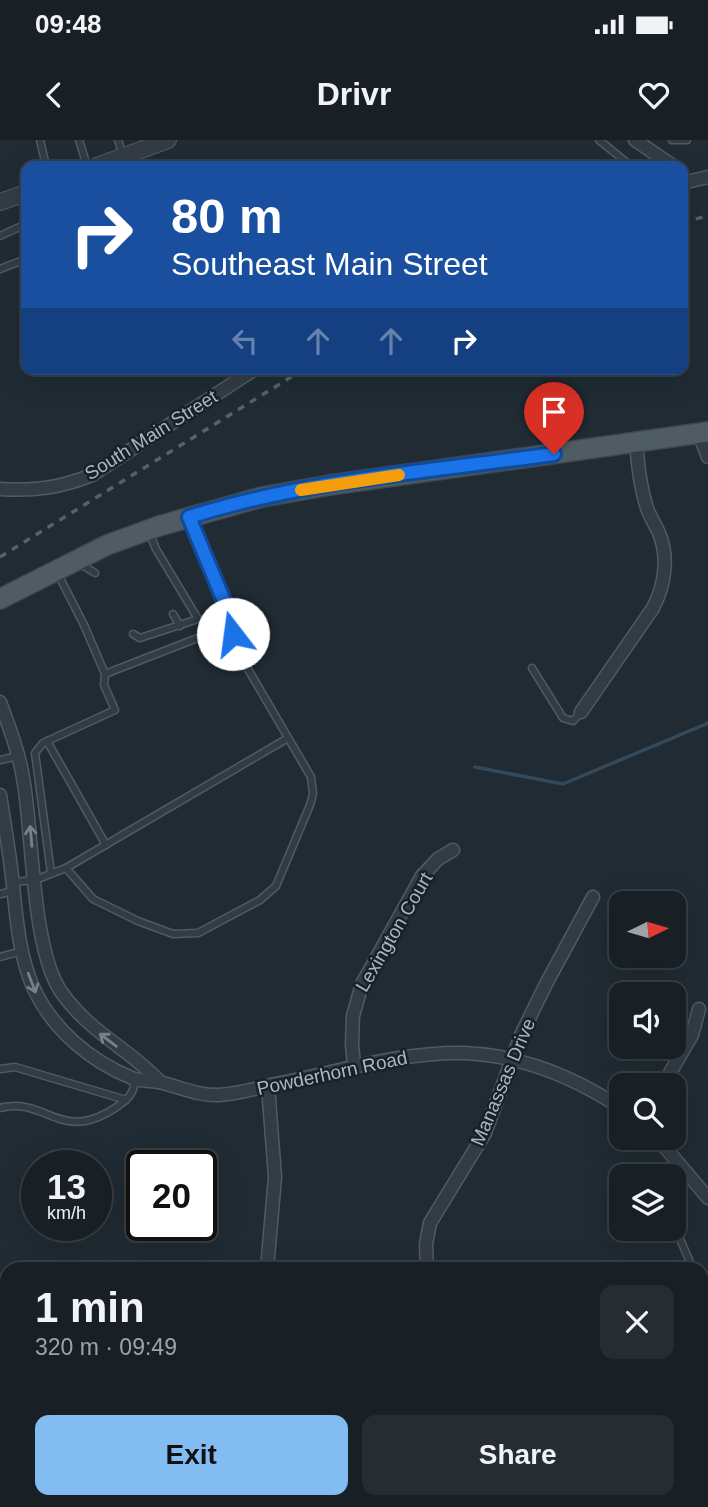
<!DOCTYPE html>
<html lang="en">
<head>
<meta charset="utf-8">
<style>
  :root { --surface:#182026; --page:#252d32; --text:#f1f3f6; --muted:#9fa3a7; --line:#363e43; --accent:#82bcf1 }
  body { margin:0; font-family:Helvetica,sans-serif; background:var(--page); color:var(--text); height:100vh; display:flex; flex-direction:column; font-size:26px; white-space:nowrap }
  * { box-sizing:border-box; margin:0 }
  p { font-size:23px; color:var(--muted) }
  .icon { flex:none; width:38px; height:38px; fill:none; stroke:currentColor; stroke-width:2; stroke-linecap:round; stroke-linejoin:round }
  .map { position:relative; flex:1; overflow:hidden }
  .details { position:absolute; left:0px; top:1122px; width:709px; height:247px; display:flex; flex-direction:column; background:var(--surface); border-radius:21px 21px 0 0; box-shadow:0 7px 28px #0002,0 0 0 2px var(--line) }
  .details>* { flex:none }
  .top-card { position:absolute; left:21px; top:21px; width:667px; height:214px; border-radius:14px; box-shadow:0 7px 28px #0002,0 0 0 2px var(--line); background:#1a4fa0; color:#fff; overflow:hidden }
  .needle { width:46px; rotate:85deg }
  .fabs { position:absolute; left:609px; top:751px; display:grid; gap:14px }
  .fabs a { display:grid; place-items:center; width:77px; height:77px; border-radius:14px; background:var(--surface); box-shadow:0 7px 28px #0002,0 0 0 2px var(--line); font-size:35px }
  .speed { position:absolute; left:21px; top:1010px; display:flex; gap:14px; font-size:35px; font-weight:700; text-align:center }
  .speed>* { display:grid; place-content:center; width:91px; height:91px; border-radius:50%; background:var(--surface); box-shadow:0 7px 28px #0002,0 0 0 2px var(--line); line-height:1 }
  .speed small { font-size:18px; font-weight:400 }
  .speed .limit { border:4px solid #111; border-radius:10px; background:#fff; color:#111 }
  .pin { position:absolute; display:grid; place-items:center; width:60px; height:60px; color:#fff; margin:-72px -30px; border-radius:50% 50% 50% 0; rotate:-45deg; box-shadow:0 0 7px #0007 }
  .pin .icon { rotate:45deg }
  .me { position:absolute; width:77px; margin:-38px; rotate:345deg; stroke-linejoin:round; filter:drop-shadow(0 0 5px #0008) }
  .turn { display:flex; align-items:center; gap:24px; height:147px; padding:0 35px; font-size:32px }
  .turn .icon { width:91px; height:91px; stroke-width:2.5 }
  .turn b { display:block; font-size:49px; line-height:60px }
  .lanes { display:flex; align-items:center; height:66px; padding:0 35px; background:#0003; justify-content:center; gap:35px; direction:ltr }
  .lanes .off { opacity:.35 }
  .round { display:grid; place-items:center; flex:none; width:74px; height:74px; border-radius:14px; background:var(--page) }
  .overview { display:flex; align-items:center; justify-content:space-between; height:119px; padding:0 35px }
  h1 { font-size:42px; font-weight:600; line-height:52px }
  .button { display:flex; gap:14px; margin-top:auto; padding:14px 35px }
  .button a { flex:1; height:80px; border-radius:14px; background:var(--accent); color:#111; font-size:28px; font-weight:600; line-height:80px; text-align:center }
  .button a+a { background:var(--page); color:var(--text) }
  .status { display:flex; justify-content:space-between; align-items:center; height:49px; padding:0 35px; background:var(--surface); direction:ltr }
  .status svg { height:19px; fill:currentColor }
  header { display:flex; justify-content:space-between; align-items:center; height:91px; padding:0 35px; background:var(--surface); font-size:32px; font-weight:600 }
  .map>svg:first-child { display:block }
  .lines { fill:none; stroke-linecap:round; stroke-linejoin:round }
  .stream { stroke:#34495a; stroke-width:3.5 }
  .service-casing { stroke:#505a62; stroke-width:9 }
  .minor-casing { stroke:#505a62; stroke-width:15 }
  .tertiary-casing { stroke:#505a62; stroke-width:18 }
  .primary-casing { stroke:#3f4851; stroke-width:22 }
  .service { stroke:#333c44; stroke-width:6 }
  .minor { stroke:#333c44; stroke-width:12 }
  .tertiary { stroke:#333c44; stroke-width:16 }
  .primary { stroke:#505c64; stroke-width:19 }
  .rail { stroke:#55616b; stroke-width:3.5; stroke-dasharray:7 7; stroke-linecap:butt }
  .oneway { stroke:#768089 }
  .route-casing { stroke:#114b97; stroke-width:18 }
  .route { stroke:#1a73e8; stroke-width:12 }
  .slow { stroke:#f59e0b; stroke-width:12 }
  .labels { text-anchor:middle; dominant-baseline:central; stroke-width:5; stroke-linejoin:round; paint-order:stroke }
  .street-label { font-size:19px; fill:#acb7c1; stroke:#182128 }
</style>
</head>
<body>
<div class="status"><b>09:48</b><svg viewBox="0 0 49 12"><path d="M0 12V9h3v3zM5 12V6h3v6zM10 12V3h3v9zM15 12V0h3v12zM26 1h20v11H26zM47 4h2v5h-2z"/></svg></div>
<header><svg class="icon" aria-label="back" viewBox="0 0 24 24"><path d="M15 5l-7 7 7 7"/></svg>Drivr<svg class="icon" aria-label="heart" viewBox="0 0 24 24"><path d="M12 20l-8-8c-3-5 5-10 8-4 3-6 11-1 8 4z"/></svg></header>
<div class="map">
<svg width="708" height="1367" viewBox="0 0 708 1367">
  <rect width="100%" height="100%" fill="#202b33"/>
  <g class="lines">
    <g class="stream">
      <polyline points="475,627 563,644 708,583"/>
      <polyline points="0,1178 7,1184"/>
      <polyline points="230,1362 235,1367"/>
    </g>
    <defs>
      <g id="service">
        <polyline points="40,0 46,26"/>
        <polyline points="79,0 87,26"/>
        <polyline points="118,0 123,15"/>
        <polyline points="599,0 631,26"/>
        <polyline points="672,0 687,0"/>
        <polyline points="0,96 26,84"/>
        <polyline points="0,129 26,119"/>
        <polyline points="79,423 95,433"/>
        <polyline points="58,434 84,485 105,534 231,485 224,461 191,381"/>
        <polyline points="173,474 180,486"/>
        <polyline points="133,494 140,498 198,479 156,409 149,392"/>
        <polyline points="532,528 563,578 573,581 581,572"/>
        <polyline points="47,601 106,705"/>
        <polyline points="0,620 18,616"/>
        <polyline points="66,728 288,598"/>
        <polyline points="51,733 35,613 43,603 115,570 104,545 105,534"/>
        <polyline points="14,742 35,740 66,728 93,759 138,781 173,794 198,793 260,760 276,746 310,665 313,654 311,637 245,524 238,512 231,485"/>
        <polyline points="0,754 13,751"/>
        <polyline points="0,817 22,811"/>
        <polyline points="0,929 15,927 126,960"/>
        <path d="M0,968C48,956 60,1006 118,966C129,958 134,953 135,940"/>
        <polyline points="674,1051 684,1030"/>
        <polyline points="674,1054 680,1099 693,1129"/>
        <polyline points="702,1151 708,1162"/>
      </g>
      <g id="minor">
        <polyline points="635,0 673,26"/>
        <polyline points="682,43 708,37"/>
        <polyline points="699,294 708,317"/>
        <path d="M0,349C36,351 59,348 92,335L255,229"/>
        <path d="M0,562C10,589 20,615 24,644C33,698 32,812 62,853C90,893 130,909 160,942"/>
        <path d="M581,572L653,468C665,445 669,417 659,393C655,384 650,377 647,368C640,346 638,325 636,302"/>
        <path d="M0,655C4,680 8,704 11,728C16,768 17,810 33,847C52,889 90,921 132,938C141,942 153,940 163,943C182,948 200,956 219,955C237,954 254,949 271,945C336,933 397,912 463,913C521,915 574,937 621,968"/>
        <polyline points="354,926 352,904 353,876 362,844 422,736 438,719 453,710"/>
        <polyline points="663,945 692,895 699,869"/>
        <polyline points="657,998 708,1058"/>
        <polyline points="267,1129 275,1037 268,946"/>
        <polyline points="427,1129 426,1104 430,1083 485,993 521,895 546,844 593,757"/>
        <polyline points="363,1362 364,1367"/>
        <polyline points="527,1362 529,1367"/>
      </g>
      <g id="tertiary">
        <polyline points="97,26 168,0"/>
        <polyline points="0,62 26,53"/>
      </g>
      <polyline id="primary" points="0,459 107,405 159,386 262,357 330,345 708,292"/>
    </defs>
    <use href="#service" class="service-casing"/>
    <use href="#minor" class="minor-casing"/>
    <use href="#tertiary" class="tertiary-casing"/>
    <use href="#primary" class="primary-casing"/>
    <use href="#service" class="service"/>
    <use href="#minor" class="minor"/>
    <use href="#tertiary" class="tertiary"/>
    <use href="#primary" class="primary"/>
    <g class="rail">
      <polyline points="682,82 708,76"/>
      <polyline points="0,417 304,229"/>
    </g>
  </g>
  <defs><path id="oneway-shaft" d="M-6 0H5M1.5-3L5.5 0L1.5 3" fill="none" stroke-width="1.6" stroke-linecap="round" stroke-linejoin="round" transform="scale(1.75)"/></defs>
  <g class="oneway">
    <use href="#oneway-shaft" transform="translate(31 696) rotate(-95)"/>
    <use href="#oneway-shaft" transform="translate(32 843) rotate(69)"/>
    <use href="#oneway-shaft" transform="translate(108 900) rotate(-143)"/>
  </g>
  <g class="lines">
    <defs>
      <path id="route" d="M233,494L224,461L189,377C306,340 432,331 554,314"/>
    </defs>
    <use href="#route" class="route-casing"/>
    <use href="#route" class="route"/>
    <polyline class="slow" points="301,350 399,335"/>
  </g>
  <g class="labels">
    <g class="street-label">
      <text transform="translate(151 295) rotate(-32)">South Main Street</text>
      <text transform="translate(394 792) rotate(-60)">Lexington Court</text>
      <text transform="translate(332 933) rotate(-12)">Powderhorn Road</text>
      <text transform="translate(503 942) rotate(-67)">Manassas Drive</text>
    </g>
  </g>
</svg>
<div class="fabs">
<a><svg class="needle" viewBox="-14 -14 28 28"><path d="M0-13l5 13h-10z" fill="#e53935"/><path d="M0 13l5-13h-10z" fill="#9fa3a7"/></svg></a>
<a><svg class="icon" aria-label="sound" viewBox="0 0 24 24"><path d="M4 9h4l5-4v14l-5-4H4zM17 9q2 3 0 6"/></svg></a>
<a><svg class="icon" aria-label="search" viewBox="0 0 24 24"><circle cx="10" cy="10" r="6"/><path d="M15 15l6 6"/></svg></a>
<a><svg class="icon" aria-label="layers" viewBox="0 0 24 24"><path d="M12 4l9 5-9 5-9-5zM3 14l9 5 9-5"/></svg></a>
</div>
<div class="speed"><div>13<small>km/h</small></div><div class="limit">20</div></div>
<div class="pin" style="left:554px;top:314px;background:#d93025"><svg class="icon" aria-label="arrive" viewBox="0 0 24 24"><path d="M6 21V4h12l-3 4 3 4H6"/></svg></div>
<svg class="me" style="left:233px;top:494px" viewBox="-20 -20 40 40"><circle r="19" fill="#fff"/><path d="M0-13L10 11 0 6-10 11z" fill="#1a73e8"/></svg>
<div class="top-card">
<div class="turn"><svg class="icon" aria-label="right" viewBox="0 0 24 24"><path d="M7 20v-9h11M14 6l5 5-5 5"/></svg><div><b>80 m</b>Southeast Main Street</div></div>
<div class="lanes"><svg class="icon off" aria-label="left" viewBox="0 0 24 24"><path d="M17 20v-9H6M10 6l-5 5 5 5"/></svg><svg class="icon off" aria-label="ahead" viewBox="0 0 24 24"><path d="M12 20V5M6 11l6-6 6 6"/></svg><svg class="icon off" aria-label="ahead" viewBox="0 0 24 24"><path d="M12 20V5M6 11l6-6 6 6"/></svg><svg class="icon" aria-label="right" viewBox="0 0 24 24"><path d="M7 20v-9h11M14 6l5 5-5 5"/></svg></div>
</div>
<section class="details">
<div class="overview"><div><h1>1 min</h1><p>320 m · 09:49</p></div><a class="round"><svg class="icon" aria-label="close" viewBox="0 0 24 24"><path d="M6 6l12 12M18 6L6 18"/></svg></a></div>
<div class="button"><a>Exit</a><a>Share</a></div>
</section>
</div>
</body>
</html>
